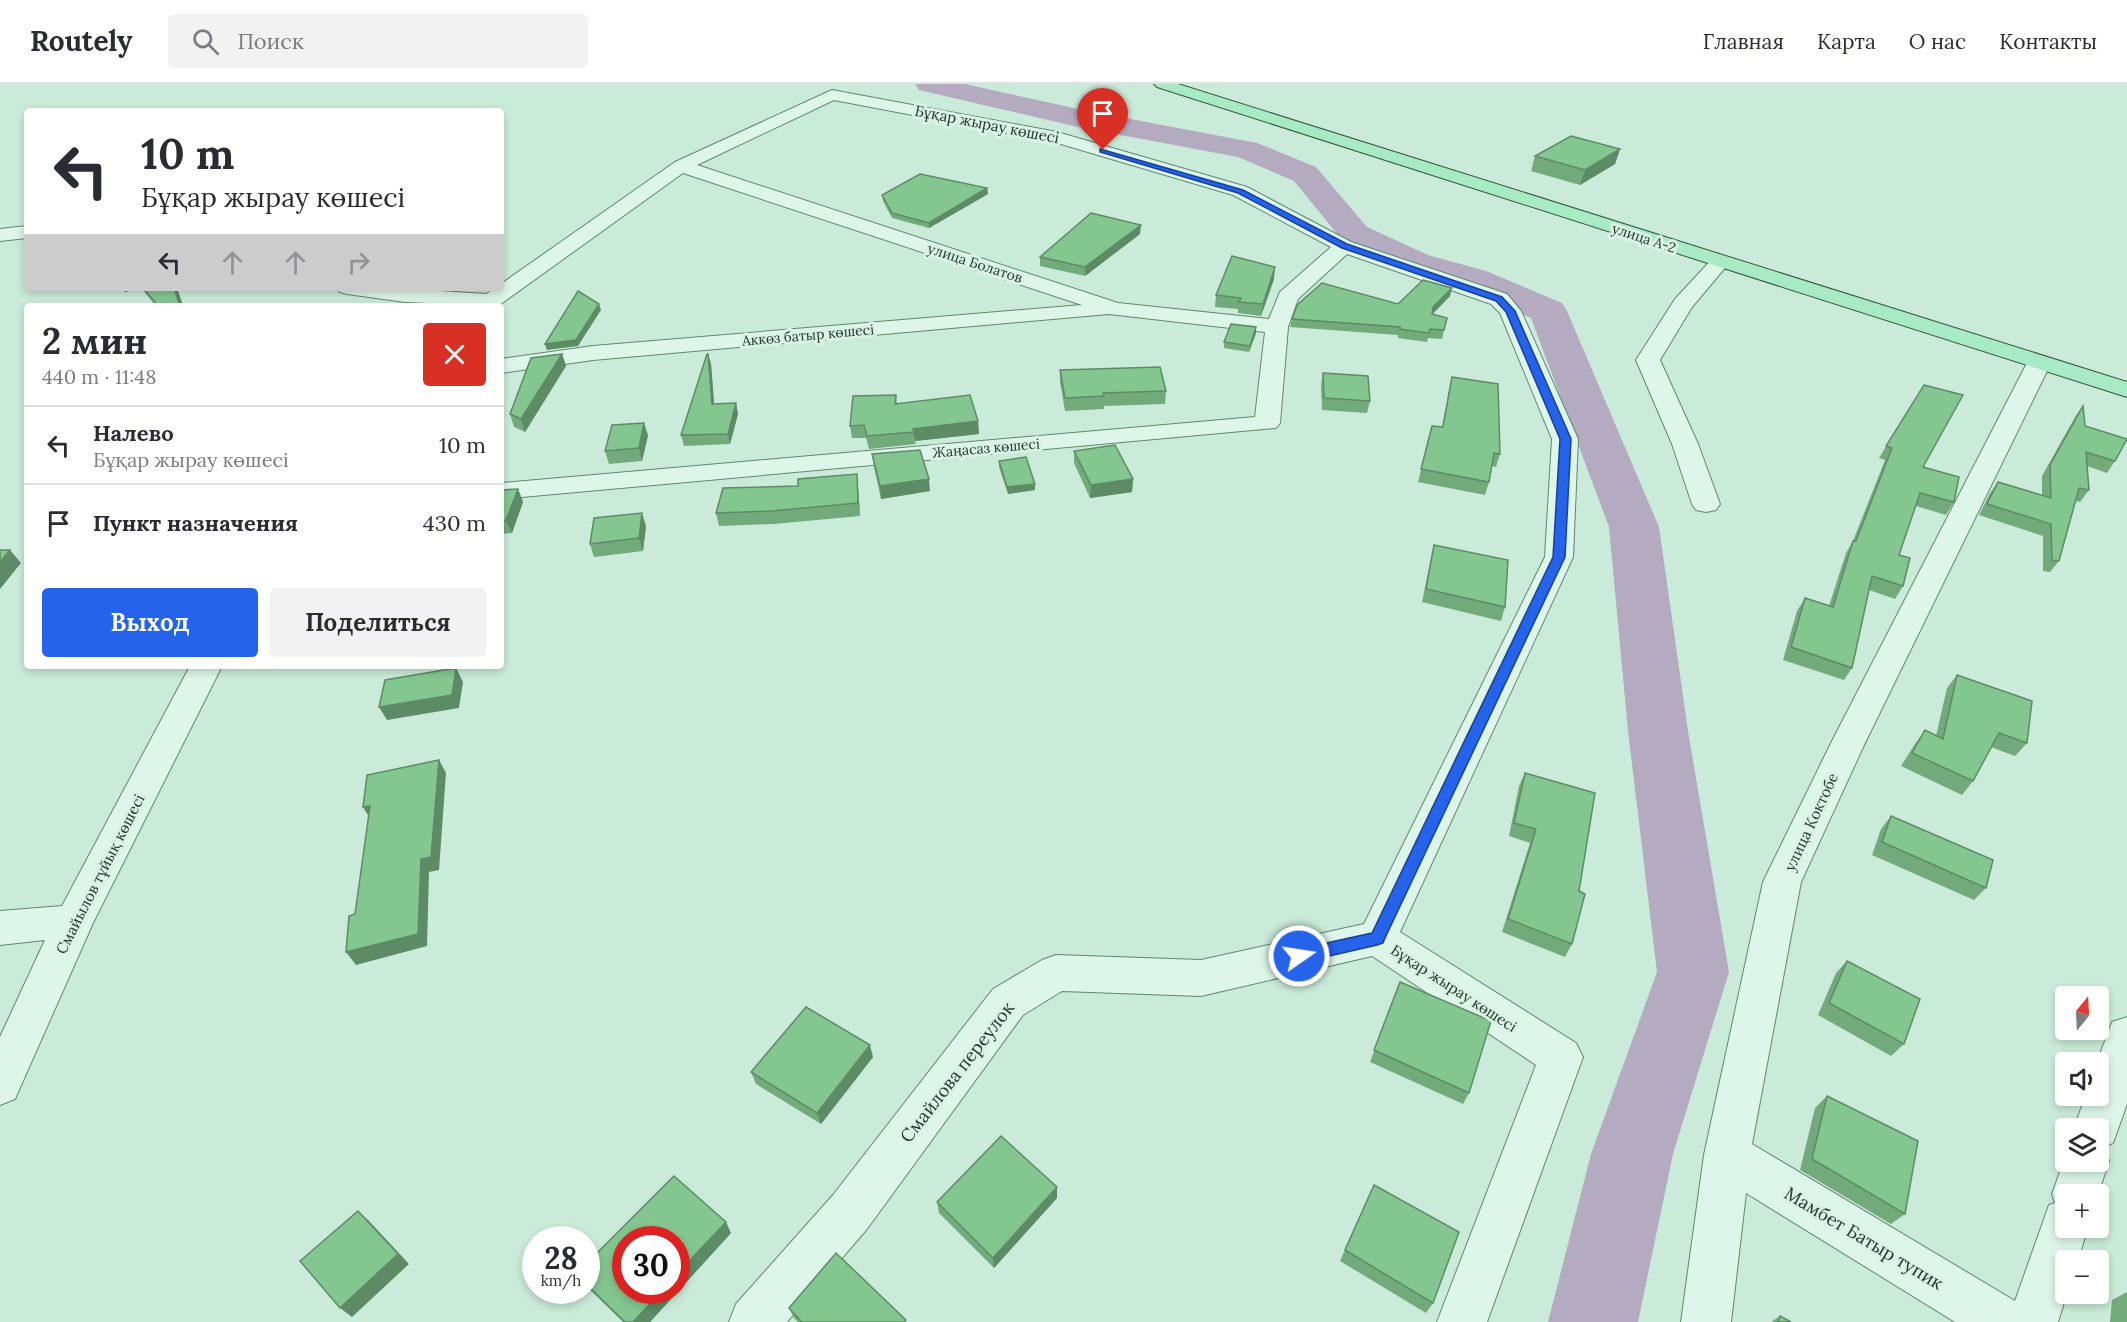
<!DOCTYPE html>
<html lang="ru">
<head>
<meta charset="utf-8">
<style>
  :root { --surface:#fff; --page:#f2f2f3; --text:#2b2b33; --muted:#7c7c81; --line:#e1e1e2; --accent:#2563eb }
  body { margin:0; font-family:Lora,serif; background:var(--page); color:var(--text); height:100vh; display:flex; flex-direction:column; font-size:22px; white-space:nowrap }
  * { box-sizing:border-box; margin:0 }
  p { font-size:20px; color:var(--muted) }
  .icon { flex:none; width:33px; height:33px; fill:none; stroke:currentColor; stroke-width:2; stroke-linecap:round; stroke-linejoin:round }
  .map { position:relative; flex:1; overflow:hidden }
  .sheet { position:absolute; left:24px; top:219px; width:480px; height:366px; display:flex; flex-direction:column; background:var(--surface); border-radius:6px; box-shadow:0 3px 9px #0003 }
  .sheet>* { flex:none }
  .banner { position:absolute; left:24px; top:24px; width:480px; height:183px; border-radius:6px; box-shadow:0 3px 9px #0003; background:#fff; color:var(--text); overflow:hidden }
  .needle { width:39px; rotate:18deg }
  .buttons { position:absolute; left:2055px; top:902px; display:grid; gap:12px }
  .buttons a { display:grid; place-items:center; width:54px; height:54px; border-radius:6px; background:var(--surface); box-shadow:0 3px 9px #0003; font-size:30px }
  .speed { position:absolute; left:522px; top:1142px; display:flex; gap:12px; font-size:30px; font-weight:700; text-align:center }
  .speed>* { display:grid; place-content:center; width:78px; height:78px; border-radius:50%; background:var(--surface); box-shadow:0 3px 9px #0003; line-height:1 }
  .speed small { font-size:15px; font-weight:400 }
  .speed .limit { border:9px solid #d22; background:#fff; color:#111 }
  .pin { position:absolute; display:grid; place-items:center; width:51px; height:51px; color:#fff; margin:-62px -26px; border-radius:50% 50% 50% 0; rotate:-45deg; box-shadow:0 0 6px #0007 }
  .pin .icon { rotate:45deg }
  .me { position:absolute; width:66px; margin:-33px; rotate:77deg; stroke-linejoin:round; filter:drop-shadow(0 0 4px #0008) }
  .turn { display:flex; align-items:center; gap:21px; height:126px; padding:0 18px; font-size:27px }
  .turn .icon { width:78px; height:78px; stroke-width:2.5 }
  .turn b { display:block; font-size:42px; line-height:51px }
  .lanes { display:flex; align-items:center; height:57px; padding:0 18px; background:#0003; justify-content:center; gap:30px; direction:ltr }
  .lanes .off { opacity:.35 }
  .round { display:grid; place-items:center; flex:none; width:63px; height:63px; border-radius:6px; background:var(--page) }
  .overview { display:flex; align-items:center; justify-content:space-between; height:102px; padding:0 18px }
  h1 { font-size:36px; font-weight:700; line-height:45px }
  .cta { display:flex; gap:12px; margin-top:auto; padding:12px 18px }
  .cta a { flex:1; height:69px; border-radius:6px; background:var(--accent); color:#fff; font-size:24px; font-weight:700; line-height:69px; text-align:center }
  .cta a+a { background:var(--page); color:var(--text) }
  ul { padding:0; list-style:none }
  li { display:flex; align-items:center; gap:18px; height:78px; padding:0 18px; border-top:2px solid var(--line) }
  li div { flex:1 }
  li b { display:block; font-size:22px }
  li em { font-style:normal }
  header { display:flex; align-items:center; gap:36px; box-sizing:border-box; height:84px; padding:0 30px; background:var(--surface); border-bottom:2px solid var(--line) }
  header strong { font-size:28px }
  nav { display:flex; gap:33px; margin-inline-start:auto; font-size:21px }
  .search { width:420px; height:54px; background:var(--page); display:flex; align-items:center; gap:15px; box-sizing:border-box; padding:0 21px; border-radius:6px; color:var(--muted); font-size:22px }
  .map>svg:first-child { display:block }
  .lines { fill:none; stroke-linecap:round; stroke-linejoin:round }
  .river { fill:#b5abc0; fill-rule:evenodd }
  .minor-casing { stroke:#60876c; stroke-width:2 }
  .major-casing { stroke:#34553b; stroke-width:2 }
  .minor { fill:#ddf6e9; fill-rule:evenodd }
  .major { fill:#a7eac5; fill-rule:evenodd }
  .wall { fill:#72aa7c }
  .shaded-wall { fill:#5c8b65 }
  .building { fill:#84c690; stroke:#5c8b65; stroke-width:1.5 }
  .route { fill:#2563eb; stroke:#184099; stroke-width:1.5 }
  .labels { text-anchor:middle; dominant-baseline:central; stroke-width:6; stroke-linejoin:round; paint-order:stroke }
  .far-street-label { font-size:14px; fill:#223928; stroke:#daf3e6 }
  .street-label { font-size:15px; fill:#223928; stroke:#daf3e6 }
  .near-street-label { font-size:18px; fill:#223928; stroke:#daf3e6 }
</style>
</head>
<body>
<header>
<strong>Routely</strong>
<div class="search"><svg class="icon" aria-label="search" viewBox="0 0 24 24"><circle cx="10" cy="10" r="6"/><path d="M15 15l6 6"/></svg>Поиск</div>
<nav><a>Главная</a><a>Карта</a><a>О нас</a><a>Контакты</a></nav>
</header>
<div class="map">
<svg width="2127" height="1238" viewBox="0 0 2127 1238">
  <rect width="100%" height="100%" fill="#cbebda"/>
  <g class="lines">
    <polygon class="river" points="915,0 965,0 1078,25 1257,59 1316,83 1367,143 1428,171 1486,187 1562,219 1567,227 1659,443 1688,647 1729,888 1673,1070 1638,1238 1548,1238 1591,1070 1657,888 1628,647 1609,443 1531,234 1460,203 1402,187 1343,157 1294,97 1238,73 1078,43 919,6"/>
    <defs>
      <g id="minor">
        <path d="M832,6L1057,48L1247,103L1351,158L1507,210L1521,227L1578,355L1573,473L1400,848L1576,959L1583,973L1487,1238H1437L1536,981L1372,872L1201,912L1062,907L1023,931L867,1145L787,1238H729L736,1220L833,1111L993,905L1042,876L1056,871L1201,876L1364,840L1545,473L1552,355L1500,229L1491,220L1347,170L1298,215L1288,243L1280,339L1276,344L501,415V399L1255,333L1265,248L1109,230L593,276L501,289V275L593,262L1082,221L683,89L498,222L405,218L347,210L340,208L336,204H394L486,210L495,204H501V200L675,78ZM834,16L1054,58L1233,111L1331,163L1280,208L1269,235L1118,219L697,81Z"/>
        <polygon points="27,142 27,154 0,157 0,145"/>
        <polygon points="1720,172 1727,174 1730,178 1692,223 1660,276 1698,360 1720,420 1716,426 1706,428 1696,426 1692,420 1672,360 1636,276 1675,215 1713,174"/>
        <polygon points="2039,272 2047,274 2051,279 1865,659 1801,798 1752,1060 2015,1217 2049,1121 2055,1119 2052,1110 2066,1071 2066,1077 2098,1077 2098,1044 2074,1044 2086,1011 2098,1011 2097,978 2112,938 2127,933 2127,1020 2113,1059 2103,1063 2109,1077 2098,1110 2066,1110 2066,1143 2088,1143 2078,1176 2066,1176 2066,1209 2067,1209 2058,1238 1955,1238 1746,1109 1731,1238 1681,1238 1704,1071 1763,798 1831,659 2027,279 2031,274"/>
        <polygon points="190,582 222,582 93,839 15,1015 0,1021 0,953 45,856 0,861 0,827 62,822"/>
      </g>
      <polygon id="major" points="1154,0 1178,0 2127,298 2127,313 1157,3"/>
    </defs>
    <use href="#minor" class="minor-casing"/>
    <use href="#major" class="major-casing"/>
    <use href="#minor" class="minor"/>
    <use href="#major" class="major"/>
  </g>
  <g class="wall">
    <polygon points="1620,65 1615,80 1580,101 1531,87 1535,72"/>
    <polygon points="987,104 988,110 929,144 892,134 883,117 882,111"/>
    <polygon points="1140,150 1085,192 1040,182 1040,173"/>
    <polygon points="1274,195 1261,232 1238,229 1238,225 1215,223 1216,211"/>
    <polygon points="123,204 177,204 183,222 156,222 141,204 125,208"/>
    <polygon points="1450,212 1433,230 1444,246 1442,255 1428,254 1427,258 1398,254 1398,251 1290,243 1292,235 1398,220"/>
    <polygon points="1256,249 1249,268 1224,264 1224,258"/>
    <polygon points="562,270 566,282 525,348 514,343 510,330"/>
    <polygon points="708,270 711,280 714,320 736,319 738,330 730,360 684,362 681,351"/>
    <polygon points="1060,286 1166,307 1165,320 1104,322 1104,325 1065,327 1060,298"/>
    <polygon points="1323,289 1370,317 1367,329 1322,326 1321,301"/>
    <polygon points="1452,293 1500,370 1496,383 1491,382 1489,398 1485,411 1418,398 1432,342 1442,343 1449,306"/>
    <polygon points="1924,301 1923,383 1954,418 1946,431 1916,422 1899,471 1903,502 1895,515 1869,506 1852,584 1844,596 1783,576 1797,527 1805,514 1829,522 1846,469 1853,457 1885,376 1879,374"/>
    <polygon points="896,311 897,320 978,337 979,350 915,357 916,360 869,365 866,354 852,354 850,342"/>
    <polygon points="2083,322 2085,342 2115,377 2107,389 2087,382 2089,406 2080,418 2076,417 2059,477 2050,488 2043,487 2043,452 1979,431 1990,409 1998,398 2042,412 2042,392 2075,333"/>
    <polygon points="648,351 642,377 609,380 605,367"/>
    <polygon points="1074,367 1133,395 1132,408 1090,414 1074,379"/>
    <polygon points="872,370 930,407 881,415 874,383"/>
    <polygon points="999,377 1035,400 1035,406 1008,410 999,383"/>
    <polygon points="858,403 860,432 774,440 719,442 716,429"/>
    <polygon points="518,405 523,418 512,449 501,450 501,406"/>
    <polygon points="646,442 643,467 594,473 590,460"/>
    <polygon points="1434,461 1505,523 1501,537 1422,518 1431,474"/>
    <polygon points="1957,591 2027,659 2015,672 1991,663 1973,697 1962,711 1901,682 1915,660 1925,646 1936,652 1947,604"/>
    <polygon points="1525,689 1579,807 1572,860 1565,873 1502,848 1530,759 1509,752 1519,702"/>
    <polygon points="1891,732 1986,804 1974,816 1872,771 1881,745"/>
    <polygon points="1847,877 1904,960 1891,972 1818,931 1836,889"/>
    <polygon points="1400,898 1469,1009 1463,1020 1370,978"/>
    <polygon points="873,973 821,1040 756,1000 751,988"/>
    <polygon points="1827,1012 1905,1130 1891,1140 1800,1086 1815,1024"/>
    <polygon points="1374,1101 1433,1219 1426,1229 1340,1177"/>
    <polygon points="1057,1114 994,1184 939,1129 937,1118"/>
    <polygon points="731,1149 650,1238 623,1238 586,1202 586,1180"/>
    <polygon points="2127,1208 2127,1238 2110,1238 2112,1216"/>
    <polygon points="789,1224 906,1238 798,1238 794,1234"/>
    <polygon points="1780,1232 1791,1238 1771,1238"/>
  </g>
  <g class="shaded-wall">
    <polygon points="1620,65 1615,80 1580,101 1585,86"/>
    <polygon points="987,104 988,110 929,144 929,139"/>
    <polygon points="1141,141 1140,150 1085,192 1085,183"/>
    <polygon points="1275,183 1274,195 1261,232 1263,220"/>
    <polygon points="123,204 141,204 125,208"/>
    <polygon points="174,204 177,204 183,222 180,222"/>
    <polygon points="1452,204 1450,212 1431,231 1433,223"/>
    <polygon points="599,220 601,226 578,262 547,266 545,260"/>
    <polygon points="1256,243 1256,249 1249,268 1250,262"/>
    <polygon points="562,270 566,282 525,348 521,335"/>
    <polygon points="708,270 711,280 715,331 712,320"/>
    <polygon points="736,319 738,330 730,360 728,350"/>
    <polygon points="978,337 979,350 915,357 913,345"/>
    <polygon points="644,339 648,351 642,377 639,364"/>
    <polygon points="857,390 858,403 860,432 858,419"/>
    <polygon points="929,395 930,407 881,415 880,402"/>
    <polygon points="1133,395 1132,408 1090,414 1091,401"/>
    <polygon points="1035,400 1035,406 1008,410 1007,403"/>
    <polygon points="518,405 523,418 512,449 506,436"/>
    <polygon points="642,429 646,442 643,467 639,454"/>
    <polygon points="10,466 21,479 0,505 0,478"/>
    <polygon points="456,584 463,598 459,624 387,636 379,623"/>
    <polygon points="439,676 446,689 439,786 429,788 427,862 356,881 346,868 421,775"/>
    <polygon points="370,722 371,736 363,723"/>
    <polygon points="870,961 873,973 821,1040 817,1029"/>
    <polygon points="1057,1103 1057,1114 994,1184 993,1174"/>
    <polygon points="358,1127 369,1137 409,1180 352,1233 340,1224"/>
    <polygon points="726,1138 731,1149 650,1238 633,1238 663,1206 676,1206 676,1191"/>
  </g>
  <g class="building">
    <polygon points="1571,52 1620,65 1585,86 1535,72"/>
    <polygon points="920,90 987,104 929,139 892,129 882,111"/>
    <polygon points="1091,129 1141,141 1085,183 1040,173"/>
    <polygon points="1232,172 1275,183 1263,220 1239,218 1241,214 1216,211"/>
    <polygon points="1423,196 1452,204 1433,223 1432,230 1447,234 1444,246 1430,245 1429,249 1400,245 1400,243 1292,235 1297,221 1322,199 1398,220"/>
    <polygon points="143,204 174,204 180,222 158,222"/>
    <polygon points="578,207 599,220 576,256 545,260"/>
    <polygon points="1231,240 1256,243 1250,262 1224,258"/>
    <polygon points="562,270 521,335 510,330 531,274"/>
    <polygon points="707,270 708,270 712,320 736,319 728,350 681,351"/>
    <polygon points="1160,283 1166,307 1103,309 1104,312 1065,314 1060,286"/>
    <polygon points="1323,289 1368,292 1370,317 1324,314"/>
    <polygon points="1452,293 1498,300 1500,370 1494,369 1489,398 1421,385 1432,342 1443,343"/>
    <polygon points="1924,301 1963,311 1923,383 1959,393 1954,418 1920,409 1899,471 1910,474 1903,502 1872,492 1852,584 1791,563 1805,514 1833,523 1853,457 1856,457 1892,364 1886,362"/>
    <polygon points="896,311 895,320 970,311 978,337 913,345 914,348 867,352 864,341 850,342 853,312"/>
    <polygon points="2083,322 2085,342 2127,355 2115,377 2086,368 2089,406 2079,404 2059,477 2052,476 2051,440 1987,420 1998,398 2051,414 2050,381"/>
    <polygon points="644,339 639,364 605,367 612,341"/>
    <polygon points="1115,361 1133,395 1091,401 1074,367"/>
    <polygon points="920,366 929,395 880,402 872,370"/>
    <polygon points="1026,373 1035,400 1007,403 999,377"/>
    <polygon points="857,390 858,419 771,427 716,429 723,404 798,402 798,395"/>
    <polygon points="518,405 506,436 501,437 501,406"/>
    <polygon points="642,429 639,454 590,460 594,434"/>
    <polygon points="1434,461 1508,476 1505,523 1426,505"/>
    <polygon points="0,466 10,466 0,478"/>
    <polygon points="456,584 452,611 379,623 385,596"/>
    <polygon points="1957,591 2032,617 2027,659 1999,649 1973,697 1912,669 1925,646 1943,655"/>
    <polygon points="439,676 431,773 421,775 418,850 346,868 349,832 355,830 370,722 363,723 367,691"/>
    <polygon points="1525,689 1595,709 1579,807 1585,810 1572,860 1508,835 1536,745 1514,739"/>
    <polygon points="1891,732 1993,776 1986,804 1882,758"/>
    <polygon points="1847,877 1920,915 1904,960 1829,919"/>
    <polygon points="1400,898 1491,937 1469,1009 1374,966"/>
    <polygon points="806,923 870,961 817,1029 751,988"/>
    <polygon points="1827,1012 1918,1057 1905,1130 1812,1075"/>
    <polygon points="1001,1052 1057,1103 993,1174 937,1118"/>
    <polygon points="674,1092 726,1138 676,1191 676,1155 626,1155 626,1206 663,1206 633,1238 625,1238 586,1200 586,1180"/>
    <polygon points="1374,1101 1459,1148 1433,1219 1345,1166"/>
    <polygon points="358,1127 398,1170 340,1224 300,1177"/>
    <polygon points="836,1169 906,1236 904,1238 802,1238 789,1224"/>
    <polygon points="1780,1232 1791,1238 1778,1238"/>
  </g>
  <polygon class="route" points="1100,65 1243,106 1347,160 1502,213 1515,227 1571,355 1565,473 1385,854 1383,859 1377,861 1299,879 1293,877 1291,872 1293,867 1299,865 1372,849 1553,473 1560,355 1506,228 1496,217 1342,164 1238,109 1100,68"/>
  <g class="labels">
    <g class="far-street-label">
      <text transform="translate(1644 154) rotate(18)">улица А-2</text>
      <text transform="translate(975 179) rotate(18)">улица Болатов</text>
      <text transform="translate(808 251) rotate(-5)">Аккөз батыр көшесі</text>
      <text transform="translate(986 364) rotate(-5)">Жаңасаз көшесі</text>
    </g>
    <g class="street-label">
      <text transform="translate(987 40) rotate(11)">Бұқар жырау көшесі</text>
      <text transform="translate(1811 738) rotate(-65)">улица Коктобе</text>
      <text transform="translate(100 790) rotate(-63)">Смайылов тұйық көшесі</text>
      <text transform="translate(1454 904) rotate(33)">Бұқар жырау көшесі</text>
    </g>
    <g class="near-street-label">
      <text transform="translate(957 988) rotate(-52)">Смайлова переулок</text>
      <text transform="translate(1864 1154) rotate(31)">Мамбет Батыр тупик</text>
    </g>
  </g>
</svg>
<div class="buttons">
<a><svg class="needle" viewBox="-14 -14 28 28"><path d="M0-13l5 13h-10z" fill="#e53935"/><path d="M0 13l5-13h-10z" fill="#7c7c81"/></svg></a>
<a><svg class="icon" aria-label="sound" viewBox="0 0 24 24"><path d="M4 9h4l5-4v14l-5-4H4zM17 9q2 3 0 6"/></svg></a>
<a><svg class="icon" aria-label="layers" viewBox="0 0 24 24"><path d="M12 4l9 5-9 5-9-5zM3 14l9 5 9-5"/></svg></a>
<a>+</a>
<a>−</a>
</div>
<div class="speed"><div>28<small>km/h</small></div><div class="limit">30</div></div>
<div class="pin" style="left:1103px;top:66px;background:#d93025"><svg class="icon" aria-label="arrive" viewBox="0 0 24 24"><path d="M6 21V4h12l-3 4 3 4H6"/></svg></div>
<svg class="me" style="left:1299px;top:872px" viewBox="-20 -20 40 40"><circle r="17" fill="#2563eb" stroke="#fff" stroke-width="3"/><path d="M0-11L8 9 0 5-8 9z" fill="#fff"/></svg>
<div class="banner">
<div class="turn"><svg class="icon" aria-label="left" viewBox="0 0 24 24"><path d="M17 20v-9H6M10 6l-5 5 5 5"/></svg><div><b>10 m</b>Бұқар жырау көшесі</div></div>
<div class="lanes"><svg class="icon" aria-label="left" viewBox="0 0 24 24"><path d="M17 20v-9H6M10 6l-5 5 5 5"/></svg><svg class="icon off" aria-label="ahead" viewBox="0 0 24 24"><path d="M12 20V5M6 11l6-6 6 6"/></svg><svg class="icon off" aria-label="ahead" viewBox="0 0 24 24"><path d="M12 20V5M6 11l6-6 6 6"/></svg><svg class="icon off" aria-label="right" viewBox="0 0 24 24"><path d="M7 20v-9h11M14 6l5 5-5 5"/></svg></div>
</div>
<section class="sheet">
<div class="overview"><div><h1>2 мин</h1><p>440 m · 11:48</p></div><a class="round" style="background:#d93025;color:#fff"><svg class="icon" aria-label="close" viewBox="0 0 24 24"><path d="M6 6l12 12M18 6L6 18"/></svg></a></div>
<ul>
<li><svg class="icon" aria-label="left" viewBox="0 0 24 24"><path d="M17 20v-9H6M10 6l-5 5 5 5"/></svg><div><b>Налево</b><p>Бұқар жырау көшесі</p></div><em>10 m</em></li>
<li><svg class="icon" aria-label="arrive" viewBox="0 0 24 24"><path d="M6 21V4h12l-3 4 3 4H6"/></svg><div><b>Пункт назначения</b></div><em>430 m</em></li>
</ul>
<div class="cta"><a>Выход</a><a>Поделиться</a></div>
</section>
</div>
</body>
</html>
